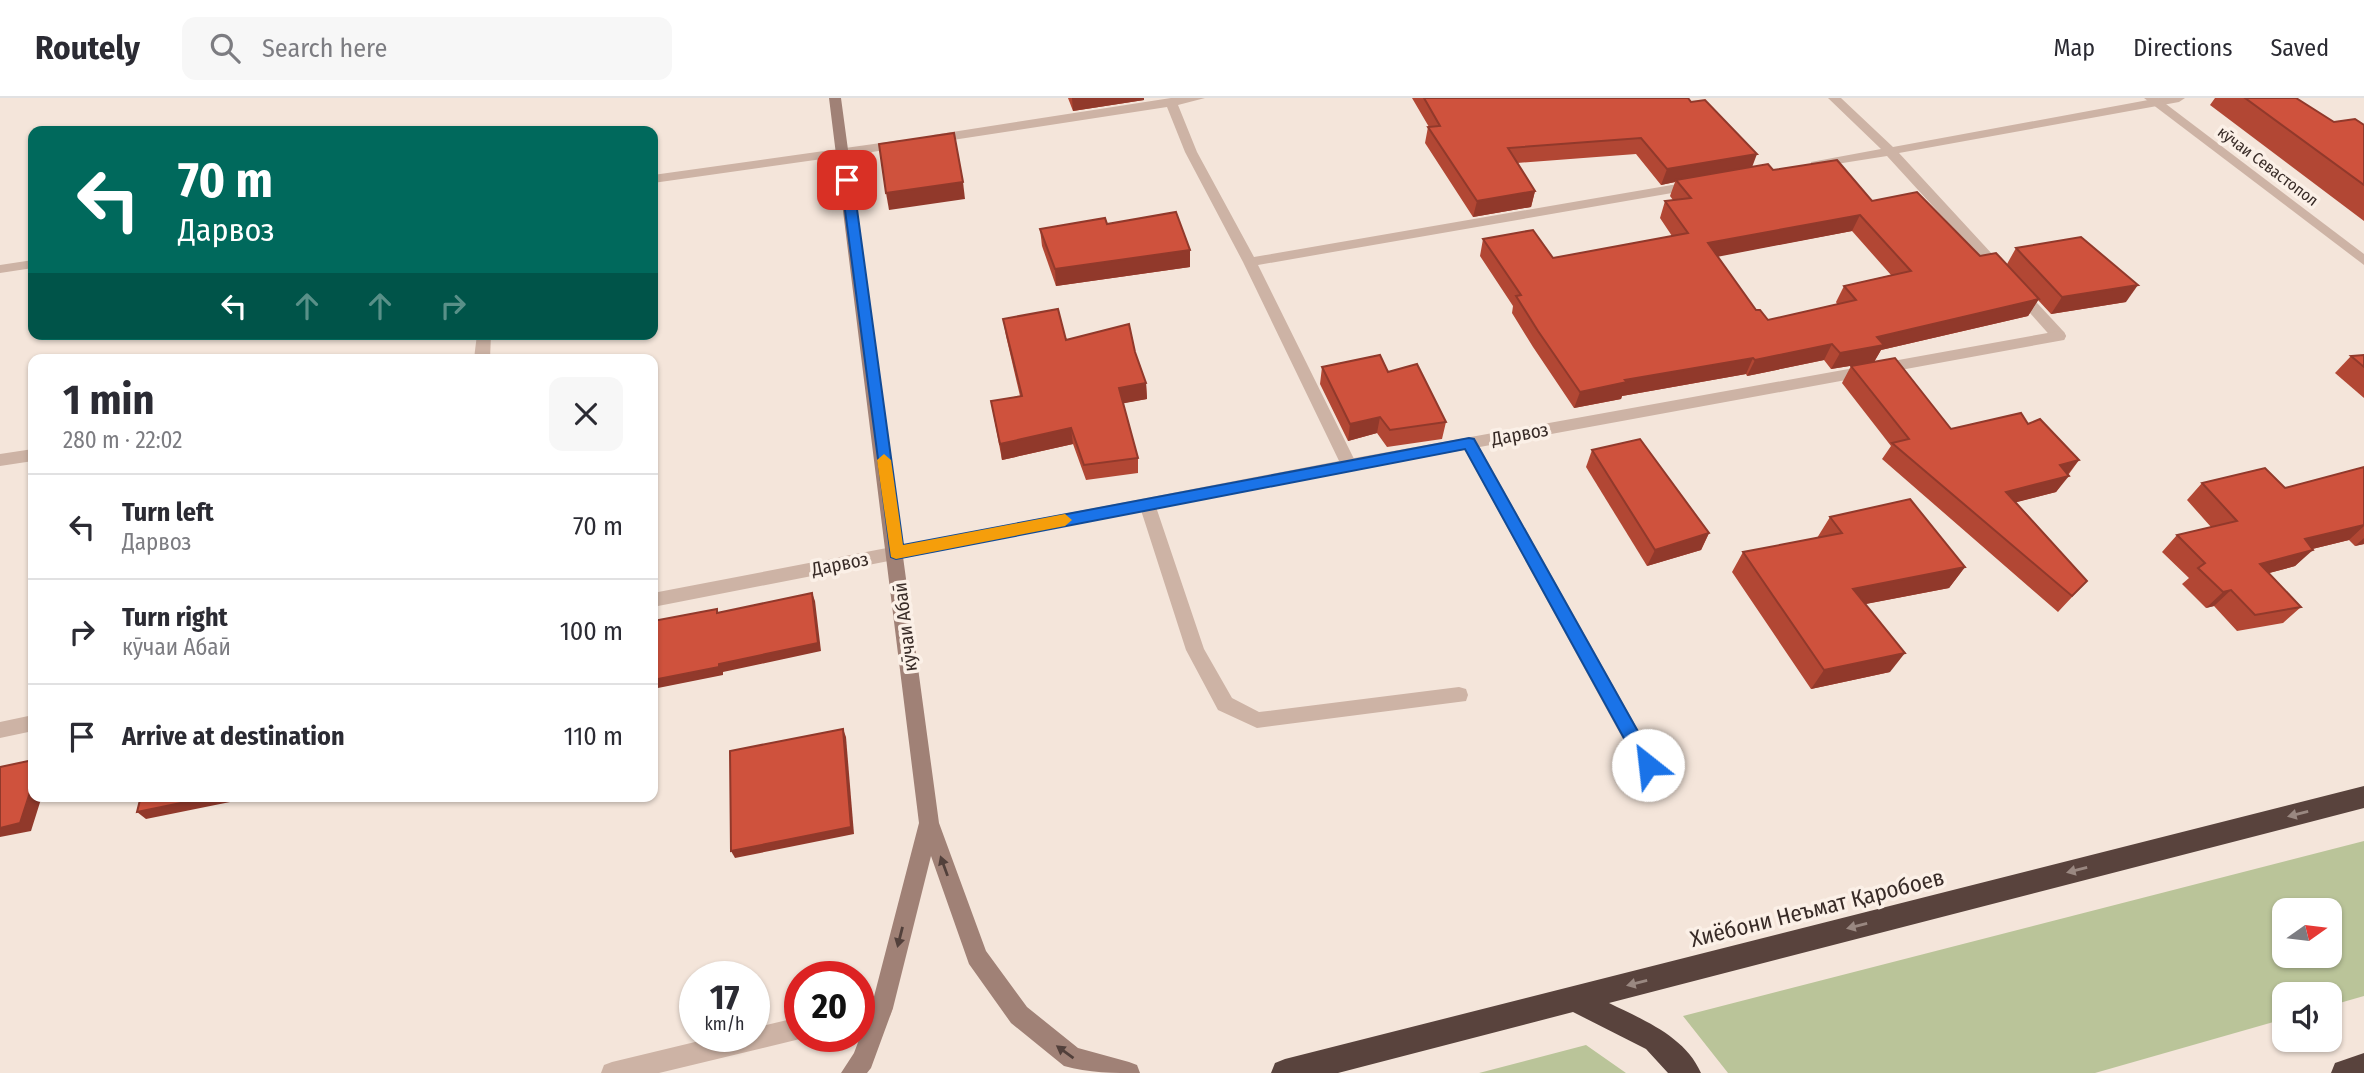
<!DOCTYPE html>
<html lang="en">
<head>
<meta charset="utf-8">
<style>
  :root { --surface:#fff; --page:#f7f7f7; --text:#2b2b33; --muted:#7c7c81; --line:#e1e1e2 }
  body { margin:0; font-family:"Fira Sans Condensed",sans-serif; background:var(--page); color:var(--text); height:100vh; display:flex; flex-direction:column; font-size:26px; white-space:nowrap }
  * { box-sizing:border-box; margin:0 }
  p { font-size:23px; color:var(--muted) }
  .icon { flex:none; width:38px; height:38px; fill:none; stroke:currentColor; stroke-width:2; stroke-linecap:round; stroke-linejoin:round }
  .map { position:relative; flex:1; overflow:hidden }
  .details { position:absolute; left:28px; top:256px; width:630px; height:448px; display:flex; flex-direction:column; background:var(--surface); border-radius:14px; box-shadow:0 2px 5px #0004 }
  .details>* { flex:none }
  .hud { position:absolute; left:28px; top:28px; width:630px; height:214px; border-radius:14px; box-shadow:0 2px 5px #0004; background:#00695c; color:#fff; overflow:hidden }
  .needle { width:46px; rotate:76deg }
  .tools { position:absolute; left:2272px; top:800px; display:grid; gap:14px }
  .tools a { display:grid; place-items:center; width:70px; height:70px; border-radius:14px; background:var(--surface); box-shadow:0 2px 5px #0004; font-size:35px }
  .speed { position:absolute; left:679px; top:863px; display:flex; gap:14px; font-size:35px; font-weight:700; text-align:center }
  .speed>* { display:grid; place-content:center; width:91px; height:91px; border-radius:50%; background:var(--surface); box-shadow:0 2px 5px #0004; line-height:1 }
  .speed small { font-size:18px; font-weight:400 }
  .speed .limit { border:10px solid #d22; background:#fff; color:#111 }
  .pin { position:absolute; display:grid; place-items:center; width:60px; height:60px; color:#fff; margin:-30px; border-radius:14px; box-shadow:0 4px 10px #0006 }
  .me { position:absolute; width:77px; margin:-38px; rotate:331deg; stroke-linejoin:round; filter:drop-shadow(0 0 5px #0008) }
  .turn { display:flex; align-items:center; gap:24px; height:147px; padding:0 35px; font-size:32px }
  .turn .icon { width:91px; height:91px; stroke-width:2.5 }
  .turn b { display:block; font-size:49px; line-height:60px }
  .lanes { display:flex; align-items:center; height:66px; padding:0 35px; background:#0003; justify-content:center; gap:35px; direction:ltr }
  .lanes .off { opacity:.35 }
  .round { display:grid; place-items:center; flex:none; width:74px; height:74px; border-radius:14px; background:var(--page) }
  .summary { display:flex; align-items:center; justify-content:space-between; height:119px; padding:0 35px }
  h1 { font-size:42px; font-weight:700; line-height:52px }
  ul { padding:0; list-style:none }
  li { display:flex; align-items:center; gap:21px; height:105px; padding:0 35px; border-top:2px solid var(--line) }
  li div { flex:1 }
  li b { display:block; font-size:26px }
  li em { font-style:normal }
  header { display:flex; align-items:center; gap:42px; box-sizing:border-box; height:98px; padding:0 35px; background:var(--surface); border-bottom:2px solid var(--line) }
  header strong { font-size:33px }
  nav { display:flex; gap:38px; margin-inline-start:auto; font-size:24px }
  .search { width:490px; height:63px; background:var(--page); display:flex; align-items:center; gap:18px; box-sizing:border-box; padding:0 24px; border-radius:14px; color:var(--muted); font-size:26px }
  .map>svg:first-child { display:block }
  .green { fill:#bac499; fill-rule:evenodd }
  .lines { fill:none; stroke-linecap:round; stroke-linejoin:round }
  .lane { fill:#cdb3a5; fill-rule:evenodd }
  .street { fill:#cdb3a5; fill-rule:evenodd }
  .secondary { fill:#a08176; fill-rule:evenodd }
  .highway { fill:#59433d; fill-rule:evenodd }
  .wall { fill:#b24734; fill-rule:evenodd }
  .shaded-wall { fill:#91392b }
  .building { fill:#cf523d; stroke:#91392b; stroke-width:2; fill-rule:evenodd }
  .oneway { fill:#9a8881 }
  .oneway2 { fill:#52403b }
  .route { fill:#1a73e8; stroke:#114b97; stroke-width:2 }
  .slow { fill:#f59e0b }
  .labels { text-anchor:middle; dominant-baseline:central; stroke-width:7; stroke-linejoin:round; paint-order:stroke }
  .far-street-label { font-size:16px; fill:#382b27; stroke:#fbf0e7 }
  .street-label { font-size:19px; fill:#382b27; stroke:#fbf0e7 }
  .near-street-label { font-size:23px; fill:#382b27; stroke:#fbf0e7 }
</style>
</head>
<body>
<header>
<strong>Routely</strong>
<div class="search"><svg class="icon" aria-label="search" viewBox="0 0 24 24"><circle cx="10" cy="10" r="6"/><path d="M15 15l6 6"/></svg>Search here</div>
<nav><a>Map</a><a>Directions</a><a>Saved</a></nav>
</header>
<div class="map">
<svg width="2364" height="975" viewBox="0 0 2364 975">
  <rect width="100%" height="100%" fill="#f4e5da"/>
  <g class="green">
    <path d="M2364,743V898L2329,908V896H2284V921L2095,975H1728L1683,918ZM2284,812H2329V858H2284Z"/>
    <polygon points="1586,947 1626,975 1478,975 1479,975"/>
  </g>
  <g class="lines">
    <g class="lane">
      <polygon points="1171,0 1205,0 1178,7 1197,54 1254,159 1695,83 1702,87 1695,91 1258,167 1357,367 1349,373 1341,367 1243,164 1185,54 1167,9 933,45 927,41 933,37"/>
      <polygon points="1828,0 1841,0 1893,49 2159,0 2185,0 2179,4 1899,55 2005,170 2007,173 2000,178 1995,176 1887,58 1811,70 1811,64 1881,51"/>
      <polygon points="902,42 908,46 907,49 653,85 653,77"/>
      <polygon points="33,162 33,170 0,175 0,167"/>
      <polygon points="2019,189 2024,191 2064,234 2066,238 2064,242 2054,242 2014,197 2012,194"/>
      <polygon points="477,236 491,236 490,261 474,261"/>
      <polygon points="1469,339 1475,341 1655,662 1658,668 1655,674 1648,676 1641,674 1461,345"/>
      <polygon points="33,351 33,363 0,368 0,356"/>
      <polygon points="1147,400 1155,406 1204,551 1232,600 1259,614 1459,589 1466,591 1468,597 1466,603 1257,630 1218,612 1186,552 1139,406"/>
      <polygon points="882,899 890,902 893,910 890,918 859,926 859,904"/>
      <polygon points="800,919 800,938 807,938 800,941 659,975 601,975 604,967 612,964 720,938 754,938 754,930"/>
    </g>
    <g class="street">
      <polygon points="2144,0 2158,0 2364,156 2364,167"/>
      <polygon points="2059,233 2064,234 2066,238 2064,242 1349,373 653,509 653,495 1349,361"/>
      <polygon points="33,617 33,633 0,640 0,624"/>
    </g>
    <path class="secondary" d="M829,0H841L939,725L986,853L1027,909L1078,950L1129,964L1137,967L1140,975C1114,975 1088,975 1064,968L1011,925L969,866L931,758L893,910L871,970L867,975H841L854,955L871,910L919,725Z"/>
    <g class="highway">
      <path d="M2364,688V710L1609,905C1643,922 1685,938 1701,975H1668L1646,951L1573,914L1338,975H1271L1275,965L1285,961Z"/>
      <polygon points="2364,955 2364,975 2331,975 2335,965"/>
    </g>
  </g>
  <g class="wall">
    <polygon points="1068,0 1144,0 1144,2 1073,13"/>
    <path d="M1412,0H1688L1752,69L1773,72L1872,103L1980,158L2007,166L2016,150L2126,204L2051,216L2038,202L2028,218L1881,252L1874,264L1831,271L1824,262L1747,278L1746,276L1622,298L1621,301L1574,310L1533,249L1512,215L1513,208L1480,158L1483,141L1553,160L1672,138L1660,120L1665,103L1673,102L1670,98L1675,84L1661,87L1636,56L1517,65L1535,93L1531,109L1473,119L1425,45L1428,29H1429ZM1852,133L1891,177L1844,188L1836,204L1837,206L1768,222L1756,212L1717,158Z"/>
    <polygon points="2215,0 2296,0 2334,24 2364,27 2364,123 2210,7"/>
    <polygon points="1107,126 1190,152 1190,169 1056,188 1042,148 1040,131"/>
    <polygon points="1003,221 1066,242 1135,254 1146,285 1147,301 1123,305 1138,360 1138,375 1086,382 1073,346 1002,362 991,303 1020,298 1006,238"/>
    <polygon points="2364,257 2364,300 2335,275 2351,258"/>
    <polygon points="1851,268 1951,331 2028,326 2079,362 2056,394 2016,404 2087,483 2058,514 1882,361 1891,348 1842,285"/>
    <polygon points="1322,269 1388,274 1446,324 1442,341 1387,349 1377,335 1348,343 1320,286"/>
    <polygon points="1592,352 1709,435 1701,452 1647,468 1586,369"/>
    <polygon points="2364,369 2364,446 2355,448 2349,442 2312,451 2295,468 2269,475 2301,509 2283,525 2237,533 2214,508 2206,510 2182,486 2189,480 2162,454 2177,437 2211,429 2187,402 2202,385 2285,390"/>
    <polygon points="1830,419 1965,469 1949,490 1865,506 1890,574 1811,591 1732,474 1743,454 1817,440"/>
  </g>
  <g class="shaded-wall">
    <polygon points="1072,0 1144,0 1144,2 1073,13"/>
    <polygon points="1757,56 1751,72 1676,82 1675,84 1661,87 1667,71"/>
    <polygon points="963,84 965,101 889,112 886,95"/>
    <polygon points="1535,93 1531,109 1473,119 1477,103"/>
    <polygon points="1860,117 1852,133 1701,162 1708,145"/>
    <polygon points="1190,152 1190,169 1056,188 1055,171"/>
    <polygon points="2138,187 2126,204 2051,216 2062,199"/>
    <polygon points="2039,201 2028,218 1881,252 1874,264 1831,271 1840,255 1877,239"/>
    <polygon points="1832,246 1824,262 1747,278 1755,262"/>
    <polygon points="1753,260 1746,276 1622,298 1621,301 1574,310 1580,294 1625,282"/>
    <polygon points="1146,285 1147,301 1120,306 1119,290"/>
    <polygon points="1380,319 1377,335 1348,343 1350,326"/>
    <polygon points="1071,330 1073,346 1002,362 1000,346"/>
    <polygon points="2079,362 2066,378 2069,378 2056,394 1994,410 2006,394 2060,367"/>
    <polygon points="2364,427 2364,428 2349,442 2288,457 2305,441"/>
    <polygon points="1709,435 1701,452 1647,468 1655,452"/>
    <polygon points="2364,440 2364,446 2355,448"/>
    <polygon points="2313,452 2295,468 2243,482 2260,466"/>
    <polygon points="1965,469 1949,490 1840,511 1853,491"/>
    <polygon points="2231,492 2214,508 2206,510 2223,494"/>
    <polygon points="812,495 815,503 821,553 723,574 723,577 653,591 653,582 719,566"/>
    <polygon points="1905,555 1890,574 1811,591 1824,572"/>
    <polygon points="843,631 846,639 854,736 735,760 731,753"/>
    <polygon points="33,685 33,698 42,698 31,733 0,739 0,730"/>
    <polygon points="215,698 260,698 146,721 137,714"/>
  </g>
  <g class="building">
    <polygon points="1424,0 1688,0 1691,4 1705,2 1757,56 1667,71 1641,40 1508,50 1535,93 1477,103 1428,29 1440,28"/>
    <polygon points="2245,0 2296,0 2334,24 2355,21 2364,27 2364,87"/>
    <polygon points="954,35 963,84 886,95 879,46"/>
    <path d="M1837,62L1872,103L1917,94L1980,158L1996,155L2039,201L1877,239L1884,247L1840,255L1832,246L1755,262L1753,260L1625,282L1627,284L1580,294L1538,233L1516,198L1521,197L1483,141L1533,132L1553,160L1688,135L1665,103L1691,100L1676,82L1768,66L1773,72ZM1860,117L1911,173L1844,188L1856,202L1768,222L1760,212H1756L1708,145Z"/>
    <polygon points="1176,114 1190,152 1055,171 1040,131 1105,120 1107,126"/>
    <polygon points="2081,139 2138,187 2062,199 2016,150"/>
    <polygon points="1058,211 1066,242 1129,226 1135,254 1146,285 1119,290 1138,360 1084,367 1071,330 1000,346 991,303 1022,298 1003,221"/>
    <polygon points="1380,257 1388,274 1417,266 1446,324 1390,332 1380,319 1350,326 1322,269"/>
    <polygon points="2364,257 2364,269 2351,258"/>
    <polygon points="1895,260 1951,331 2021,315 2028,326 2040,321 2079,362 2060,367 2069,378 2006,394 2087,483 2072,498 1892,345 1909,341 1851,268"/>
    <polygon points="1640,341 1709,435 1655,452 1592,352"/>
    <polygon points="2364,369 2364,427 2305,441 2313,452 2260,466 2301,509 2255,517 2231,492 2223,494 2198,470 2205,465 2177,437 2237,423 2202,385 2265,370 2285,390"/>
    <polygon points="1910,401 1965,469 1853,491 1905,555 1824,572 1743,454 1842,435 1830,419"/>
    <polygon points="812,495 818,545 719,566 719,569 653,582 653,523 717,511 717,515"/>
    <polygon points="843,631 851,729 731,753 730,653"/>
    <polygon points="33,662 33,685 20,725 0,730 0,669"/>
    <polygon points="141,698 215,698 137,714"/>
  </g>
  <defs><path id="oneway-solid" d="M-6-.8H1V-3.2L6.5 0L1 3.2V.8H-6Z" transform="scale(1.75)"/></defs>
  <g class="oneway">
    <use href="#oneway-solid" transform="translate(2298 716) rotate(166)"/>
    <use href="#oneway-solid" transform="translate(2077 772) rotate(166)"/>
    <use href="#oneway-solid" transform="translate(1857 828) rotate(166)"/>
    <use href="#oneway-solid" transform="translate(1637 885) rotate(166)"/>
  </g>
  <g class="oneway2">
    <use href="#oneway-solid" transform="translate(944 768) rotate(-110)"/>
    <use href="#oneway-solid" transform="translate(900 839) rotate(104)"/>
    <use href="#oneway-solid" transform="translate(1065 954) rotate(-144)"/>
  </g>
  <polygon class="route" points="847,78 853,82 903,447 1469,340 1474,341 1654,662 1657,667 1654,673 1648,675 1642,673 1465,351 896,461 891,459 841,82"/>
  <polygon class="slow" points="884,356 891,362 903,447 1065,416 1072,422 1065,428 896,461 891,459 877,362"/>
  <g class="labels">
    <g class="far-street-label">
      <text transform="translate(2268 68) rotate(37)">кӯчаи Севастопол</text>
    </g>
    <g class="street-label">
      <text transform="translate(1520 336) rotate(-10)">Дарвоз</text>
      <text transform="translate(840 466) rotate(-11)">Дарвоз</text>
      <text transform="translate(905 529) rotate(-97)">кӯчаи Абаӣ</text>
    </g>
    <g class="near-street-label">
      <text transform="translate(1817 810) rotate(-14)">Хиёбони Неъмат Қаробоев</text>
    </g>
  </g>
</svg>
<div class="tools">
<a><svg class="needle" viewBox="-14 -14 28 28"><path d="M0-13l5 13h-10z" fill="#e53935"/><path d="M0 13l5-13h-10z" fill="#7c7c81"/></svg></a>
<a><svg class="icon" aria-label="sound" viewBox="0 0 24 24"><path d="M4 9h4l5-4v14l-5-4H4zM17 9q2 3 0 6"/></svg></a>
</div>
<div class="speed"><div>17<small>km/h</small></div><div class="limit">20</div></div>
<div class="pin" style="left:847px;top:82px;background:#d93025"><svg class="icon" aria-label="arrive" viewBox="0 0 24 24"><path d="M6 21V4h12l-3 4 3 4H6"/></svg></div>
<svg class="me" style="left:1648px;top:667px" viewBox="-20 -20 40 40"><circle r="19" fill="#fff"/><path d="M0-13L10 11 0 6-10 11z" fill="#1a73e8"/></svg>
<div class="hud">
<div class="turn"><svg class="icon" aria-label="left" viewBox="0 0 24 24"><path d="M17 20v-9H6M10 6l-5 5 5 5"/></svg><div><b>70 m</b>Дарвоз</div></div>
<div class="lanes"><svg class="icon" aria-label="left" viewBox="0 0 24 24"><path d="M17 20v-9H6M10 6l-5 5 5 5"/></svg><svg class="icon off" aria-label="ahead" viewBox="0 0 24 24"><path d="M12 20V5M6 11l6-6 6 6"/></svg><svg class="icon off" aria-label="ahead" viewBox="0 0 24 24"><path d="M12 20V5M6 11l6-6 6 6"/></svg><svg class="icon off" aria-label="right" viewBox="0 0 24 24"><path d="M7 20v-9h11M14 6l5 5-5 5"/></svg></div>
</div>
<section class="details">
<div class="summary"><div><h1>1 min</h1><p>280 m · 22:02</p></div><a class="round"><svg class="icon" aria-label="close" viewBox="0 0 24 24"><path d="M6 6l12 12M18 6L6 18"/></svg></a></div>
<ul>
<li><svg class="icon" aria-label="left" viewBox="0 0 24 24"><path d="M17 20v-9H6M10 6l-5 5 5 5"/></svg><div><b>Turn left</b><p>Дарвоз</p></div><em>70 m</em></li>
<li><svg class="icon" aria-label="right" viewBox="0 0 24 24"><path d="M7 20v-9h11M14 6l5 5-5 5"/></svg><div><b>Turn right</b><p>кӯчаи Абаӣ</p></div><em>100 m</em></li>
<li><svg class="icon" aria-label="arrive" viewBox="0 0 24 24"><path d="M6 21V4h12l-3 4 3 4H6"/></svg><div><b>Arrive at destination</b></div><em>110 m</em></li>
</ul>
</section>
</div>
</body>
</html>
